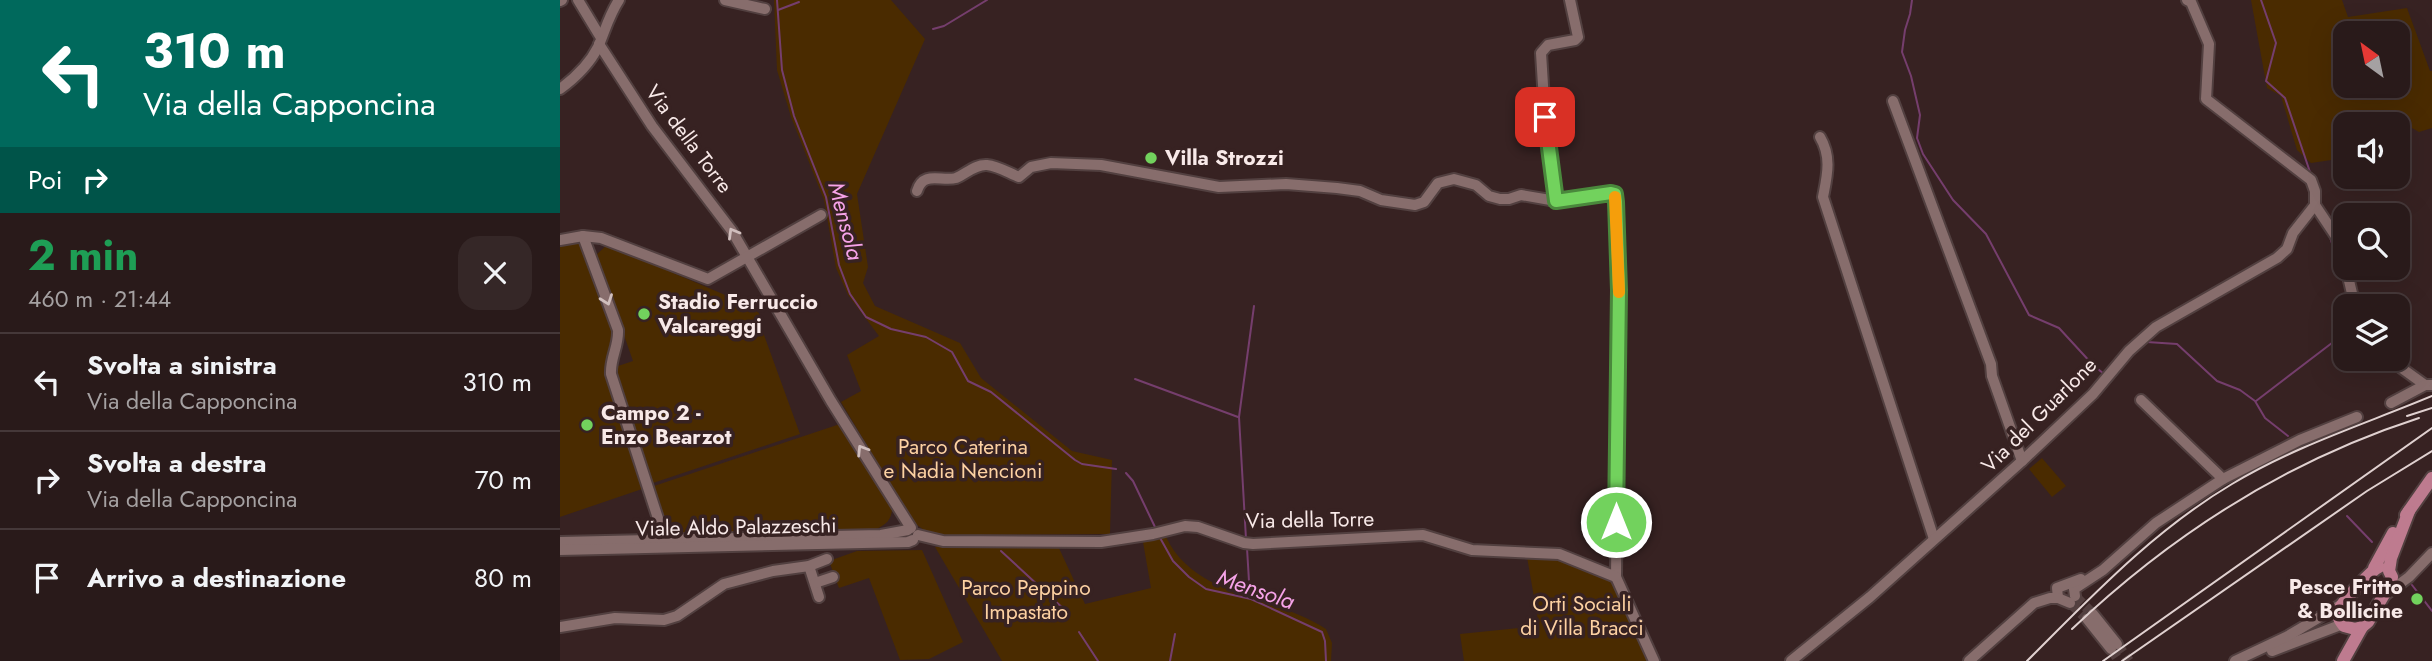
<!DOCTYPE html>
<html lang="it">
<head>
<meta charset="utf-8">
<style>
  :root { --surface:#291a1a; --page:#352727; --text:#f1f3f6; --muted:#a5a1a2; --line:#453839 }
  body { margin:0; font-family:Jost,sans-serif; background:var(--page); color:var(--text); height:100vh; display:flex; flex-direction:column; font-size:26px; white-space:nowrap }
  * { box-sizing:border-box; margin:0 }
  p { font-size:23px; color:var(--muted) }
  .icon { flex:none; width:38px; height:38px; fill:none; stroke:currentColor; stroke-width:2; stroke-linecap:round; stroke-linejoin:round }
  .map { position:relative; flex:1; overflow:hidden }
  .details { display:flex; flex-direction:column; background:var(--surface); width:560px }
  .details>* { flex:none }
  .hud { background:#00695c; color:#fff; overflow:hidden }
  .needle { width:46px; rotate:327deg }
  .tools { position:absolute; left:1773px; top:21px; display:grid; gap:14px }
  .tools a { display:grid; place-items:center; width:77px; height:77px; border-radius:14px; background:var(--surface); box-shadow:0 7px 28px #0002,0 0 0 2px var(--line); font-size:35px }
  .pin { position:absolute; display:grid; place-items:center; width:60px; height:60px; color:#fff; margin:-30px; border-radius:14px; box-shadow:0 4px 10px #0006 }
  .me { position:absolute; width:77px; margin:-38px; rotate:0deg; stroke-linejoin:round; filter:drop-shadow(0 0 5px #0008) }
  .turn { display:flex; align-items:center; gap:24px; height:147px; padding:0 28px; font-size:32px }
  .turn .icon { width:91px; height:91px; stroke-width:2.5 }
  .turn b { display:block; font-size:49px; line-height:60px }
  .then { display:flex; align-items:center; height:66px; padding:0 28px; background:#0003; gap:14px; font-size:26px }
  .round { display:grid; place-items:center; flex:none; width:74px; height:74px; border-radius:21px; background:var(--page) }
  .headline { display:flex; align-items:center; justify-content:space-between; height:119px; padding:0 28px }
  h1 { font-size:42px; font-weight:700; line-height:52px; color:#1e9e55 }
  ul { padding:0; list-style:none }
  li { display:flex; align-items:center; gap:21px; height:98px; padding:0 28px; border-top:2px solid var(--line) }
  li div { flex:1 }
  li b { display:block; font-size:26px }
  li em { font-style:normal }
  main { display:flex; flex:1; min-height:0 }
  .map>svg:first-child { display:block }
  .green { fill:#4a2b00; fill-rule:evenodd }
  .lines { fill:none; stroke-linecap:round; stroke-linejoin:round }
  .stream { stroke:#753e6d; stroke-width:2 }
  .minor-tunnel { stroke:#544040; stroke-width:10; stroke-dasharray:10 5; stroke-linecap:butt }
  .minor-casing { stroke:#524040; stroke-width:14 }
  .major-casing { stroke:#524040; stroke-width:16 }
  .minor { stroke:#876d6c; stroke-width:10 }
  .major { stroke:#be7b8f; stroke-width:12 }
  .rail { stroke:#e0d1d0; stroke-width:2 }
  .oneway { stroke:#d0bebd }
  .route-casing { stroke:#4a883c; stroke-width:18 }
  .route { stroke:#72d25d; stroke-width:12 }
  .slow { stroke:#f59e0b; stroke-width:12 }
  .poi-dot { fill:#72d25d; stroke:#372222; stroke-width:2.5 }
  .labels { text-anchor:middle; dominant-baseline:central; stroke-width:7; stroke-linejoin:round; paint-order:stroke }
  .street-label { font-size:21px; fill:#f8e9e8; stroke:#372222 }
  .poi-label { font-size:21px; font-weight:bold; fill:#f8e9e8; stroke:#372222; text-anchor:start }
  .park-label { font-size:21px; fill:#fdd1a2; stroke:#372222 }
  .water-label { font-size:23px; font-style:italic; fill:#f6a3e8; stroke:#372222 }
</style>
</head>
<body>
<main>
<section class="details">
<div class="hud">
<div class="turn"><svg class="icon" aria-label="left" viewBox="0 0 24 24"><path d="M17 20v-9H6M10 6l-5 5 5 5"/></svg><div><b>310 m</b>Via della Capponcina</div></div>
<div class="then">Poi<svg class="icon" aria-label="right" viewBox="0 0 24 24"><path d="M7 20v-9h11M14 6l5 5-5 5"/></svg></div>
</div>
<div class="headline"><div><h1>2 min</h1><p>460 m · 21:44</p></div><a class="round"><svg class="icon" aria-label="close" viewBox="0 0 24 24"><path d="M6 6l12 12M18 6L6 18"/></svg></a></div>
<ul>
<li><svg class="icon" aria-label="left" viewBox="0 0 24 24"><path d="M17 20v-9H6M10 6l-5 5 5 5"/></svg><div><b>Svolta a sinistra</b><p>Via della Capponcina</p></div><em>310 m</em></li>
<li><svg class="icon" aria-label="right" viewBox="0 0 24 24"><path d="M7 20v-9h11M14 6l5 5-5 5"/></svg><div><b>Svolta a destra</b><p>Via della Capponcina</p></div><em>70 m</em></li>
<li><svg class="icon" aria-label="arrive" viewBox="0 0 24 24"><path d="M6 21V4h12l-3 4 3 4H6"/></svg><div><b>Arrivo a destinazione</b></div><em>80 m</em></li>
</ul>
</section>
<div class="map">
<svg width="1872" height="661" viewBox="0 0 1872 661">
  <rect width="100%" height="100%" fill="#372222"/>
  <g class="green">
    <polygon points="214,0 331,0 365,39 297,194 308,267 303,283 315,306 400,343 421,378 512,451 552,460 550,534 380,535 368,533 353,522 281,402 301,391 287,355 319,336 288,295 276,268 264,200 231,117 217,70"/>
    <path d="M1691,0H1782L1788,17L1847,8L1870,71H1872V128L1859,132L1840,121L1823,124H1785V158L1751,163L1737,150L1721,96L1707,88ZM1785,33H1838V86H1785Z"/>
    <polygon points="20,243 52,326 54,335 46,364 85,488 0,517 0,245"/>
    <polygon points="47,245 196,308 203,321 200,324 240,434 93,483 56,375 55,367 73,361 36,255"/>
    <path d="M280,424L332,508C332,519 326,525 316,529L112,534L108,530L94,486Z"/>
    <polygon points="1482,458 1506,486 1492,497 1469,469"/>
    <path d="M606,537C635,598 714,595 766,629L772,643L771,661H442L375,547L399,543L498,546L525,604L591,588L583,542Z"/>
    <polygon points="362,550 403,642 369,659 340,660 309,578 279,588 269,561 297,551"/>
    <polygon points="967,557 1002,558 1053,579 1089,661 904,661 900,634 979,626"/>
  </g>
  <g class="lines">
    <g class="stream">
      <polyline points="217,0 222,70 234,116 266,197 279,265 290,294 306,317 331,329 366,337 392,352 408,381 431,392 515,460 522,464 556,469"/>
      <polyline points="1352,0 1350,14 1345,30 1342,52 1351,76 1360,115 1357,138 1363,154 1393,200 1426,234 1469,315 1499,328 1533,365 1544,374"/>
      <polyline points="1701,0 1716,43 1706,81 1725,98 1751,175"/>
      <polyline points="218,10 239,2"/>
      <polyline points="373,29 384,26 427,0"/>
      <polyline points="1770,237 1785,285"/>
      <polyline points="1587,342 1617,344 1657,381 1680,390 1695,401 1705,418 1728,436"/>
      <polyline points="575,379 678,417"/>
      <polyline points="1696,401 1785,333"/>
      <polyline points="566,473 573,481 595,527"/>
      <polyline points="1787,516 1812,542"/>
      <polyline points="599,536 613,561 629,577 646,589 691,599 762,632 765,641 766,661"/>
      <polyline points="686,539 679,417 694,306"/>
      <polyline points="687,548 690,598"/>
      <polyline points="441,551 506,611"/>
      <polyline points="1852,585 1872,611"/>
      <polyline points="519,632 538,661"/>
      <polyline points="610,661 615,634"/>
    </g>
    <g class="minor-tunnel">
      <polyline points="1515,596 1533,614"/>
      <polyline points="1510,603 1527,619"/>
      <polyline points="1557,644 1569,661"/>
      <polyline points="1551,649 1559,661"/>
    </g>
    <defs>
      <g id="minor">
        <polyline points="18,0 41,38"/>
        <polyline points="165,0 205,9"/>
        <polyline points="1627,0 1631,2 1649,44 1646,99 1751,180 1755,191 1755,205 1779,241 1785,263"/>
        <polyline points="0,1 2,0"/>
        <polyline points="39,44 92,126 172,231 271,401 351,528"/>
        <path d="M0,89C15,78 30,63 38,47C45,31 49,15 59,0"/>
        <polyline points="1333,101 1431,364 1432,376 1462,461"/>
        <path d="M1260,137C1272,157 1267,176 1263,197L1374,539"/>
        <path d="M357,191C363,170 382,182 396,178C406,174 415,164 427,165C438,166 449,173 459,177L471,167L491,163L541,165L659,187L726,184L777,188L800,191L821,200L855,205L864,202L878,183L894,179L916,185L929,196L940,199H949L961,195L996,201L1045,193L1055,194L1059,290L1056,577L1094,661"/>
        <polyline points="996,201 985,117 981,53 988,45 1015,40 1018,37 1010,0"/>
        <path d="M23,236L58,330C59,346 50,358 51,374L107,546"/>
        <polyline points="0,240 23,236 41,238 148,279 261,215"/>
        <polyline points="1786,268 1795,306"/>
        <polyline points="1829,359 1865,385 1872,385"/>
        <polyline points="1581,400 1663,479"/>
        <polyline points="1831,403 1865,385"/>
        <polyline points="358,535 383,541 541,542 593,534 625,526 638,527 684,543 693,544 863,535 912,550 999,554 1056,577"/>
        <polyline points="0,542 321,535 348,530"/>
        <polyline points="0,550 348,542 353,540"/>
        <polyline points="249,566 259,597"/>
        <polyline points="255,583 273,577"/>
        <polyline points="1826,594 1849,577 1872,553"/>
        <polyline points="1515,596 1514,589 1543,570 1596,523 1663,479 1740,440 1797,417"/>
        <polyline points="1498,598 1497,588 1521,579"/>
        <polyline points="1533,614 1557,644"/>
        <polyline points="1527,619 1551,649"/>
        <polyline points="0,627 55,618 104,620 117,616 164,584 213,571 249,566 267,559"/>
        <polyline points="1712,651 1783,624"/>
        <polyline points="1231,661 1310,597 1462,461 1533,394 1569,351 1596,327 1717,258 1727,249 1733,233 1755,205"/>
        <polyline points="1409,661 1474,603 1490,598 1498,598 1510,603"/>
        <polyline points="1675,661 1728,636 1782,604"/>
      </g>
      <g id="major">
        <polyline points="1846,515 1872,478"/>
        <polyline points="1814,568 1833,533"/>
        <path d="M1802,627L1795,629L1784,626C1780,621 1777,617 1779,610C1781,603 1813,569 1819,567"/>
        <polyline points="1783,661 1802,627 1808,622 1829,586 1832,577 1829,571 1831,558 1849,511"/>
      </g>
    </defs>
    <use href="#minor" class="minor-casing"/>
    <use href="#major" class="major-casing"/>
    <use href="#minor" class="minor"/>
    <use href="#major" class="major"/>
    <g class="rail">
      <polyline points="1847,416 1872,408"/>
      <path d="M1512,629C1612,534 1726,461 1859,418"/>
      <path d="M1467,661C1532,596 1593,531 1672,484C1735,446 1805,424 1872,396"/>
      <polyline points="1543,661 1872,428"/>
      <polyline points="1562,661 1807,491 1872,451"/>
    </g>
  </g>
  <defs><path id="oneway-chevron" d="M-2-3.5L2.5 0L-2 3.5" fill="none" stroke-width="1.6" stroke-linecap="round" stroke-linejoin="round" transform="scale(1.75)"/></defs>
  <g class="oneway">
    <use href="#oneway-chevron" transform="translate(173 233) rotate(-120)"/>
    <use href="#oneway-chevron" transform="translate(47 300) rotate(70)"/>
    <use href="#oneway-chevron" transform="translate(302 450) rotate(-122)"/>
  </g>
  <g class="lines">
    <defs>
      <polyline id="route" points="985,117 996,201 1051,193 1055,194 1056,202 1059,290 1056,522"/>
    </defs>
    <use href="#route" class="route-casing"/>
    <use href="#route" class="route"/>
    <polyline class="slow" points="1055,197 1059,292"/>
  </g>
  <g class="poi-dot">
    <circle cx="591" cy="158" r="7"/>
    <circle cx="84" cy="314" r="7"/>
    <circle cx="27" cy="425" r="7"/>
    <circle cx="1857" cy="599" r="7"/>
  </g>
  <g class="labels">
    <g class="street-label">
      <text transform="translate(129 139) rotate(53)">Via della Torre</text>
      <text transform="translate(1479 415) rotate(-45)">Via del Guarlone</text>
      <text transform="translate(750 520) rotate(-1)">Via della Torre</text>
      <text transform="translate(176 527) rotate(-1)">Viale Aldo Palazzeschi</text>
    </g>
    <g class="poi-label">
      <text x="605" y="158">Villa Strozzi</text>
      <text x="98" y="302">Stadio Ferruccio<tspan x="98" dy="24">Valcareggi</tspan></text>
      <text x="41" y="413">Campo 2 -<tspan x="41" dy="24">Enzo Bearzot</tspan></text>
      <text x="1843" y="587" text-anchor="end">Pesce Fritto<tspan x="1843" dy="24">&amp; Bollicine</tspan></text>
    </g>
    <g class="park-label">
      <text x="403" y="447">Parco Caterina<tspan x="403" dy="24">e Nadia Nencioni</tspan></text>
      <text x="466" y="588">Parco Peppino<tspan x="466" dy="24">Impastato</tspan></text>
      <text x="1022" y="604">Orti Sociali<tspan x="1022" dy="24">di Villa Bracci</tspan></text>
    </g>
    <g class="water-label">
      <text transform="translate(286 221) rotate(75)">Mensola</text>
      <text transform="translate(696 589) rotate(19)">Mensola</text>
    </g>
  </g>
</svg>
<div class="tools">
<a><svg class="needle" viewBox="-14 -14 28 28"><path d="M0-13l5 13h-10z" fill="#e53935"/><path d="M0 13l5-13h-10z" fill="#a5a1a2"/></svg></a>
<a><svg class="icon" aria-label="sound" viewBox="0 0 24 24"><path d="M4 9h4l5-4v14l-5-4H4zM17 9q2 3 0 6"/></svg></a>
<a><svg class="icon" aria-label="search" viewBox="0 0 24 24"><circle cx="10" cy="10" r="6"/><path d="M15 15l6 6"/></svg></a>
<a><svg class="icon" aria-label="layers" viewBox="0 0 24 24"><path d="M12 4l9 5-9 5-9-5zM3 14l9 5 9-5"/></svg></a>
</div>
<div class="pin" style="left:985px;top:117px;background:#d93025"><svg class="icon" aria-label="arrive" viewBox="0 0 24 24"><path d="M6 21V4h12l-3 4 3 4H6"/></svg></div>
<svg class="me" style="left:1056px;top:522px" viewBox="-20 -20 40 40"><circle r="17" fill="#72d25d" stroke="#fff" stroke-width="3"/><path d="M0-11L8 9 0 5-8 9z" fill="#fff"/></svg>
</div>
</main>
</body>
</html>
